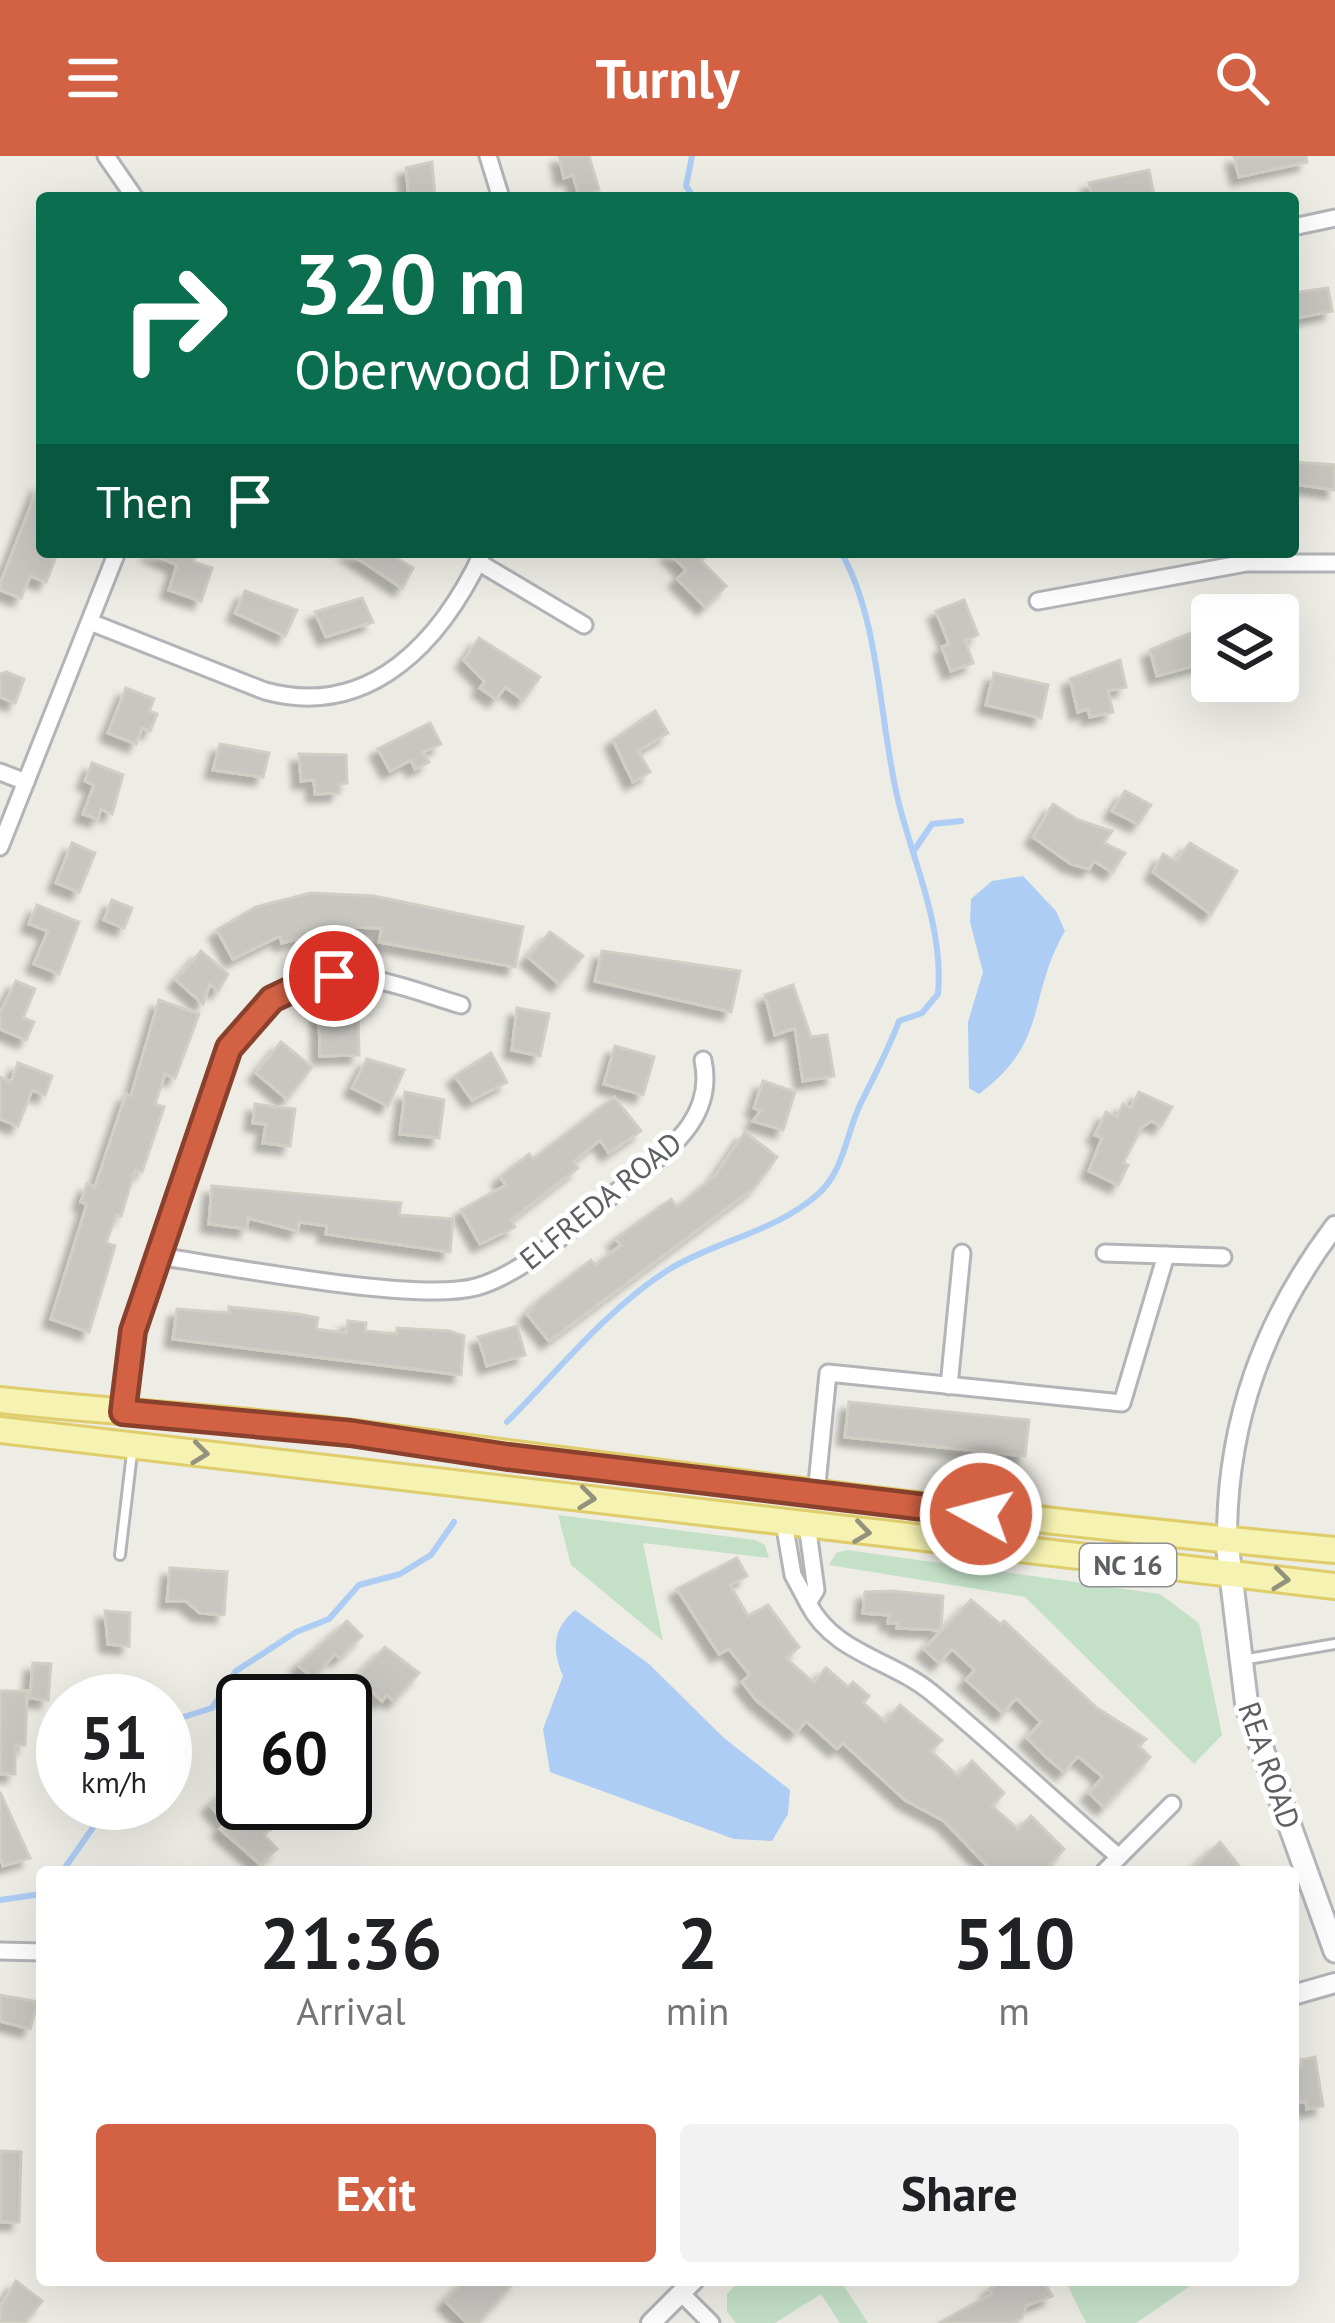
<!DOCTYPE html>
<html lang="en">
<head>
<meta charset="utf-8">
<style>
  :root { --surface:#fff; --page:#f2f2f2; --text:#202124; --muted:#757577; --accent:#d36245 }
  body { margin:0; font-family:"PT Sans",sans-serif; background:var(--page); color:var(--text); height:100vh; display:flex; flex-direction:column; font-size:45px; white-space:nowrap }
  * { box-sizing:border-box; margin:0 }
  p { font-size:39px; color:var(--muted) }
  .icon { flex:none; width:66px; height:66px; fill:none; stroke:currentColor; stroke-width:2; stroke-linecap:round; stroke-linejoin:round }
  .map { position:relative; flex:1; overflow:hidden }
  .side { position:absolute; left:36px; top:1710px; width:1263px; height:420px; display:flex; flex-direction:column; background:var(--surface); border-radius:12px; box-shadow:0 12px 48px #0002 }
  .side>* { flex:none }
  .banner { position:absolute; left:36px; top:36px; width:1263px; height:366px; border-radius:12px; box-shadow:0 12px 48px #0002; background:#0b6e4f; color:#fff; overflow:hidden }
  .tools { position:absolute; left:1191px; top:438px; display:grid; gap:24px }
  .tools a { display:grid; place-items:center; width:108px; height:108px; border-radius:12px; background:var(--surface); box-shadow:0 12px 48px #0002; font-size:60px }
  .speed { position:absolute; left:36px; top:1518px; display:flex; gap:24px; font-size:60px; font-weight:700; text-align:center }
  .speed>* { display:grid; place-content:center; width:156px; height:156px; border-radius:50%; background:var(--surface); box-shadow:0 12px 48px #0002; line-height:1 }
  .speed small { font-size:30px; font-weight:400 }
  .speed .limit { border:6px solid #111; border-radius:18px; background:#fff; color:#111 }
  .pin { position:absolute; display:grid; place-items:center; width:102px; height:102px; color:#fff; margin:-51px; border:6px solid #fff; border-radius:50%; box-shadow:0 3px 12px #0007 }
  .me { position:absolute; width:132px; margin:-66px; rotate:277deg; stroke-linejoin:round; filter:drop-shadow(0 0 9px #0008) }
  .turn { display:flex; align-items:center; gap:42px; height:252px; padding:0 60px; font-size:54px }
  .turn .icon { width:156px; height:156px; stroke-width:2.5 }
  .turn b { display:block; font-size:84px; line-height:102px }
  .then { display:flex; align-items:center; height:114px; padding:0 60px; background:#0003; gap:24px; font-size:45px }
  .eta { display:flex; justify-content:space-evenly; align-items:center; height:204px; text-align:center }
  .eta b { font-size:72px; font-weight:700; line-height:84px }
  .button { display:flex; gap:24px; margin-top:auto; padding:24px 60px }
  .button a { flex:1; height:138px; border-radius:12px; background:var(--accent); color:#fff; font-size:48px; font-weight:700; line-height:138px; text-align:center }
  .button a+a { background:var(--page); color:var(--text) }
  header { display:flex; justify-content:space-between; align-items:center; height:156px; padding:0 60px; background:var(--accent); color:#fff; font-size:54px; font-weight:700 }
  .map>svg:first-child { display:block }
  .green { fill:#c4e1c8 }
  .water { fill:#aecdf4 }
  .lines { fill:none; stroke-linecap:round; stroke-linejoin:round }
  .stream { stroke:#aecdf4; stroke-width:6 }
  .building { fill:#c8c6c1; stroke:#d1cec4; stroke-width:3; filter:url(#shadow) }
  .service-casing { stroke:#b2b4b8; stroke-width:14 }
  .minor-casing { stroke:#b2b4b8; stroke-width:21 }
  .tertiary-casing { stroke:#b2b4b8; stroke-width:24 }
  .secondary-casing { stroke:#b4b6ba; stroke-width:27 }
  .primary-casing { stroke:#dfcd6b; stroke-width:30 }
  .service { stroke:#fff; stroke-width:8 }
  .minor { stroke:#fff; stroke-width:15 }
  .tertiary { stroke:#fff; stroke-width:18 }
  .secondary { stroke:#fff; stroke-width:21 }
  .primary { stroke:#f5f2b2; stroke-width:24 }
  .oneway { stroke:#92927f }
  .route-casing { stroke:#89402d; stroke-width:30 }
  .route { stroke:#d36245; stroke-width:21 }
  .labels { text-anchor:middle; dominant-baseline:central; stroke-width:10; stroke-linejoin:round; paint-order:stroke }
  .shield { fill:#fff; stroke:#8e8f92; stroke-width:3 }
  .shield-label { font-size:27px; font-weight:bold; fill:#5d5f63 }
  .street-label { font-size:30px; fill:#5d5f63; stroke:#fff }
</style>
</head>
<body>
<header><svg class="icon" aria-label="menu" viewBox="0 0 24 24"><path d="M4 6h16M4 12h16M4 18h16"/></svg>Turnly<svg class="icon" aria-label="search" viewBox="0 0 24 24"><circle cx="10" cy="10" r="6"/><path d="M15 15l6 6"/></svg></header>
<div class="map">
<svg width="1335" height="2167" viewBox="0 0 1335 2167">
  <defs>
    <filter id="shadow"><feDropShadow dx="-8" dy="8" stdDeviation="3" flood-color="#0004"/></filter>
  </defs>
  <rect width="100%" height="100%" fill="#edece5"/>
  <g class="green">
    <polygon points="558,1359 755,1384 765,1389 769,1402 643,1387 663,1485 571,1409"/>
    <polygon points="847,1394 1160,1438 1199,1467 1222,1579 1194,1608 1025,1441 829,1409 836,1397"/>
    <polygon points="740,2124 840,2124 868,2167 840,2167 821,2138 775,2167 736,2167 727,2155 727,2138"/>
    <polygon points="1065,2124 1199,2124 1136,2167 1086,2167"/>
  </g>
  <g class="water">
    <path d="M1023,720L1056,755L1065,775C1026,843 1050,885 979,938L969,932L968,866L983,816L970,766L971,743L992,725Z"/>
    <path d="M575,1454L649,1508L724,1582L790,1634L788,1658L772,1685L734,1683L550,1616L543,1573L563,1520C552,1494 552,1473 575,1454Z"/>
  </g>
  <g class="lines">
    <g class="stream">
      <polyline points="692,0 686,30 694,42"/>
      <polyline points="913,696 932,668 961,665"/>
      <path d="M507,1266C558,1215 607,1153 668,1114C715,1085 775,1076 817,1039C844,1016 846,978 860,949C874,920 888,895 899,865L922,857L938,838C944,774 915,710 899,648C879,569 881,466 841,396"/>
      <polyline points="165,1567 212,1552 236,1515 296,1476 329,1463 359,1429 400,1418 431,1399 454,1366"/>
      <polyline points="62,1716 110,1647"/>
      <polyline points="0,1744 42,1738"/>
    </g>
  </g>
  <g class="building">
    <polygon points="559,0 589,0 599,34 579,40 573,19 564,22"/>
    <polygon points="1234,0 1306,0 1307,6 1239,21"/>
    <polygon points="432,6 435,42 409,42 406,12"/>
    <polygon points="1149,14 1154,39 1092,42 1089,27"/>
    <polygon points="1328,132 1332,155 1293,163 1293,137"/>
    <polygon points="1293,306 1335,309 1335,334 1293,328"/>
    <polygon points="40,326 42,398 55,403 46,426 30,420 21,442 0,434 0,428"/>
    <polygon points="148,396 197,396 193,406 212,412 201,445 169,434 177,409"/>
    <polygon points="348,396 386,396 413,412 402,432"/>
    <polygon points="668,396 709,396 701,405 726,430 705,451 677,423 686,414"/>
    <polygon points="245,435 297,454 285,480 235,457"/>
    <polygon points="362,442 373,466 326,481 315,456"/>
    <polygon points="964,444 978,479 965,484 973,507 951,515 942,491 949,488 936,455"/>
    <polygon points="1195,475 1205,507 1157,520 1150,494"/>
    <polygon points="479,482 540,521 523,544 505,531 496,543 480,532 485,526 464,504"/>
    <polygon points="1120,504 1126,531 1108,535 1113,556 1090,561 1088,553 1078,556 1070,523"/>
    <polygon points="6,516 24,523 15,547 0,541 0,518"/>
    <polygon points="994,517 1048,529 1041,562 986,549"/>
    <polygon points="126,532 154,543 149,555 157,558 150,575 142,572 136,588 108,577"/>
    <polygon points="655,555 668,577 638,595 650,616 633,626 613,584"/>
    <polygon points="430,567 441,588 423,596 429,606 415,613 411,604 390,615 378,593"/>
    <polygon points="220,588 269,597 263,621 213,614"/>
    <polygon points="299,598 346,599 347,627 339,628 339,637 315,638 314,624 301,625"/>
    <polygon points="92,607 123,619 112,658 101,653 98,663 83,658 94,629 85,625"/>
    <polygon points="1125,635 1151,649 1138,668 1112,655"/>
    <polygon points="1053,648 1078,664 1112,675 1104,687 1125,697 1112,716 1094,705 1089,713 1071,708 1033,681"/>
    <polygon points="72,687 95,697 79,736 56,727"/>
    <polygon points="1190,687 1237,715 1211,758 1153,716 1163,698 1176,705"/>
    <polygon points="311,737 374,740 523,771 515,811 379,786 382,772 346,771 318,772 320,778 282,787 280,780 233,803 217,774 256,751"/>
    <polygon points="112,744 132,752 124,772 104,764"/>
    <polygon points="37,749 79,766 59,818 34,808 48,775 29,768"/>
    <polygon points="550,776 583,800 559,828 528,801"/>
    <polygon points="201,795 228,818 218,835 210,828 203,848 176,824"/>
    <polygon points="602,795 740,815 731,856 595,825"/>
    <polygon points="16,825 35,833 23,862 34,866 26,884 0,873 0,857"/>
    <polygon points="793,829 811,881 827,879 834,920 803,925 795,872 775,879 765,839"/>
    <polygon points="159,844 199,858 175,922 165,918 155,948 164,951 142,1016 135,1014 121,1060 116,1059 106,1087 115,1090 89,1176 51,1163 87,1048 81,1046 87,1028 95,1031 126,938 131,940"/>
    <polygon points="517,852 549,858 540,900 512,894"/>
    <polygon points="319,857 358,859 359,899 320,900"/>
    <polygon points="281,886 312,911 287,943 256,917"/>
    <polygon points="615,890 654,901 643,939 604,928"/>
    <polygon points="491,897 507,926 472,944 455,920"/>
    <polygon points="367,903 404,914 388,950 352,932"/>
    <polygon points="18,907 52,920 45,939 32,934 18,970 0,963 0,921 11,926"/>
    <polygon points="763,925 795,936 783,974 753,965 761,955 754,952"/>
    <polygon points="405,936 444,944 439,982 400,978"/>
    <polygon points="1139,936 1172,951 1161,970 1151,965 1141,972 1123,1007 1128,1009 1118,1029 1089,1015 1102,982 1095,979 1106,956 1117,961 1123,948 1131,952"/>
    <polygon points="614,941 641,975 609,997 600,984 573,1006 578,1012 511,1064 515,1071 480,1088 461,1054 506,1029 500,1021 529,998 533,1003"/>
    <polygon points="255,948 295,953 290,990 263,987 266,968 253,967"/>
    <polygon points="745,976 777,1001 754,1032 549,1185 527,1158 539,1144 591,1104 595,1109 621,1089 615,1083 671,1043 677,1051 715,1020"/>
    <polygon points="212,1030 401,1047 399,1059 453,1063 450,1096 326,1078 327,1070 299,1066 298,1075 248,1062 247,1073 209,1068"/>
    <polygon points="229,1151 298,1158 318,1162 316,1173 346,1177 348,1165 366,1167 365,1175 397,1178 397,1172 449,1175 464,1180 461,1219 173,1183 177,1153 229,1157"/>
    <polygon points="517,1170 525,1199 487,1210 478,1181"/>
    <polygon points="849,1246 1029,1264 1025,1300 845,1281"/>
    <polygon points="737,1402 747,1420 730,1429 748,1460 768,1449 799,1491 786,1502 814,1527 826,1512 848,1531 853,1526 869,1540 863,1547 885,1566 900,1549 942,1584 931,1595 958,1620 972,1605 1004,1637 992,1650 1018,1673 1031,1660 1064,1693 1050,1708 1059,1716 993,1716 944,1665 905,1644 843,1587 837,1593 806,1565 796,1577 756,1544 742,1526 750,1519 729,1493 719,1498 677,1433"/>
    <polygon points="170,1412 227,1416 224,1459 200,1457 186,1445 167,1445"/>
    <polygon points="892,1435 943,1440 941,1474 897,1472 898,1467 888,1467 889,1459 863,1457 865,1436"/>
    <polygon points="971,1444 1000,1468 1004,1465 1097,1552 1146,1583 1139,1590 1150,1601 1104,1651 1089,1637 1103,1621 1078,1600 1064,1616 1048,1603 1027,1582 1041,1566 1016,1542 1003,1557 966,1524 975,1514 952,1493 939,1507 924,1493"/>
    <polygon points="105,1455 130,1457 129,1490 108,1488"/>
    <polygon points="347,1465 362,1480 339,1502 335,1498 313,1522 298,1509"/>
    <polygon points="385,1491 419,1517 394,1545 387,1539 382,1545 357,1521"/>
    <polygon points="33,1507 51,1508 48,1544 30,1542"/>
    <polygon points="0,1535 27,1535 25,1589 15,1589 15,1618 0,1618"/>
    <polygon points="234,1627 243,1647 270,1674 264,1679 277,1693 260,1708 220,1673 226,1668 210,1649"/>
    <polygon points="0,1636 30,1702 3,1710 0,1699"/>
    <polygon points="1220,1686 1244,1716 1189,1716"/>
    <polygon points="0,1839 38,1846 30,1873 0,1865"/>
    <polygon points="1315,1901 1323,1950 1307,1953 1306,1945 1293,1948 1293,1913 1302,1911 1301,1904"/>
    <polygon points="0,1995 21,1996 19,2066 0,2066"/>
    <polygon points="465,2124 516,2124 478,2167 467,2167 445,2145"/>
    <polygon points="1004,2124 1043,2124 1052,2140 1026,2150 1022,2162 1010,2167 939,2167 992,2138 989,2133"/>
    <polygon points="16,2125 42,2145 25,2167 0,2167 0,2151"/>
  </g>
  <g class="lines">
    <defs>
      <g id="service">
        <polyline points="120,1399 132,1297"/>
        <polyline points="1242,1504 1335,1488"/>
      </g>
      <g id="minor">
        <polyline points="106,0 135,42"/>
        <polyline points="488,0 501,42"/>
        <polyline points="1293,71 1335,62"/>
        <polyline points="478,406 584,469"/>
        <polyline points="1038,445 1246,407 1335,407"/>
        <path d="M90,466L265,535C371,564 442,484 483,396"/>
        <polyline points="0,616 26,626"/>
        <polyline points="0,691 117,396"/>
        <polyline points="1105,1097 1223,1101"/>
        <path d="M157,1100C227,1110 416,1147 476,1131C531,1116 595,1051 641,1016C678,987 714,956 703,904"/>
        <polyline points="949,1230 962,1097"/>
        <path d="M123,1256C130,1160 167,1072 197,982C210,946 219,902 242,871C258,850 283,833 309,825C356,809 416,836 461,849"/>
        <polyline points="816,1338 828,1217 1122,1247 1166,1099"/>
        <polyline points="784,1366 793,1419 808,1447 816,1434 807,1368"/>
        <path d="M808,1447C834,1498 891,1503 932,1537C996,1590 1056,1647 1119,1701"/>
        <polyline points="1104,1716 1172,1648"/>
        <polyline points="0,1795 42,1796"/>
        <polyline points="681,2137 711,2167"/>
      </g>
      <g id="tertiary">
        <path d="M1227,1387C1226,1268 1263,1165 1335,1070"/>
        <polyline points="1293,1839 1335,1827"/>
        <polyline points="651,2167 694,2124"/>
      </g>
      <polyline id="secondary" points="1227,1387 1247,1551 1335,1795"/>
      <g id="primary">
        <path d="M0,1244C117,1257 236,1262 353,1277C680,1319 1006,1364 1335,1394"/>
        <polyline points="0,1274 1335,1430"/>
      </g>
    </defs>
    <use href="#service" class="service-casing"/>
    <use href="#minor" class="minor-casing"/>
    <use href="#tertiary" class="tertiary-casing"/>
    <use href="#secondary" class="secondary-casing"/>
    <use href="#primary" class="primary-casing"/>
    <use href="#service" class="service"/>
    <use href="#minor" class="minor"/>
    <use href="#tertiary" class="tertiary"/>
    <use href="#secondary" class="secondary"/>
    <use href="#primary" class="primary"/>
  </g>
  <defs><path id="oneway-chevron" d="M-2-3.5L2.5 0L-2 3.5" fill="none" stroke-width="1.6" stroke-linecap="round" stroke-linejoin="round" transform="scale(3)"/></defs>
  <g class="oneway">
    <use href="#oneway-chevron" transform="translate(200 1297) rotate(7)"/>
    <use href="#oneway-chevron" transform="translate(587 1342) rotate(7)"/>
    <use href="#oneway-chevron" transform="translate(862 1376) rotate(8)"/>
    <use href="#oneway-chevron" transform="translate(1281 1423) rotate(7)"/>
  </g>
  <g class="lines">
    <defs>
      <polyline id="route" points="334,820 312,824 272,843 229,892 133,1175 123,1256 350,1277 508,1301 981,1358"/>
    </defs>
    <use href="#route" class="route-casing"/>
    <use href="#route" class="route"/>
  </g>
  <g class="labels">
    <rect class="shield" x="1080" y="1388" width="96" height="42" rx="9"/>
    <g class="shield-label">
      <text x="1128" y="1409">NC 16</text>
    </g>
    <g class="street-label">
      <text transform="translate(600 1044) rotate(-39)">ELFREDA ROAD</text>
      <text transform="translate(1270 1609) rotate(71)">REA ROAD</text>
    </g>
  </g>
</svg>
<div class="tools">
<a><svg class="icon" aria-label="layers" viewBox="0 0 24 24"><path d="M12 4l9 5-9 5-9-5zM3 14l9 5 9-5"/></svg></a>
</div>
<div class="speed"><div>51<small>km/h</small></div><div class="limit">60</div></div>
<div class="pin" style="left:334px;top:820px;background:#d93025"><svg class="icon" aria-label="arrive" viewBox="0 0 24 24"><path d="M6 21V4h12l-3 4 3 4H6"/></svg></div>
<svg class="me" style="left:981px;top:1358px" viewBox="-20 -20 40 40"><circle r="17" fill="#d36245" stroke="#fff" stroke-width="3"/><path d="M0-11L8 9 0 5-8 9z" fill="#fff"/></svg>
<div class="banner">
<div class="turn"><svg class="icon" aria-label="right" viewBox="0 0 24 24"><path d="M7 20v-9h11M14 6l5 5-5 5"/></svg><div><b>320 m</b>Oberwood Drive</div></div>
<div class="then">Then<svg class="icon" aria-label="arrive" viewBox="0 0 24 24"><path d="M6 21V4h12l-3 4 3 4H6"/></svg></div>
</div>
<section class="side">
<div class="eta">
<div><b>21:36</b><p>Arrival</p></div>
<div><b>2</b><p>min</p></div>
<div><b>510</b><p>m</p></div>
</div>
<div class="button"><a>Exit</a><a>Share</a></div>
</section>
</div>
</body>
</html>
